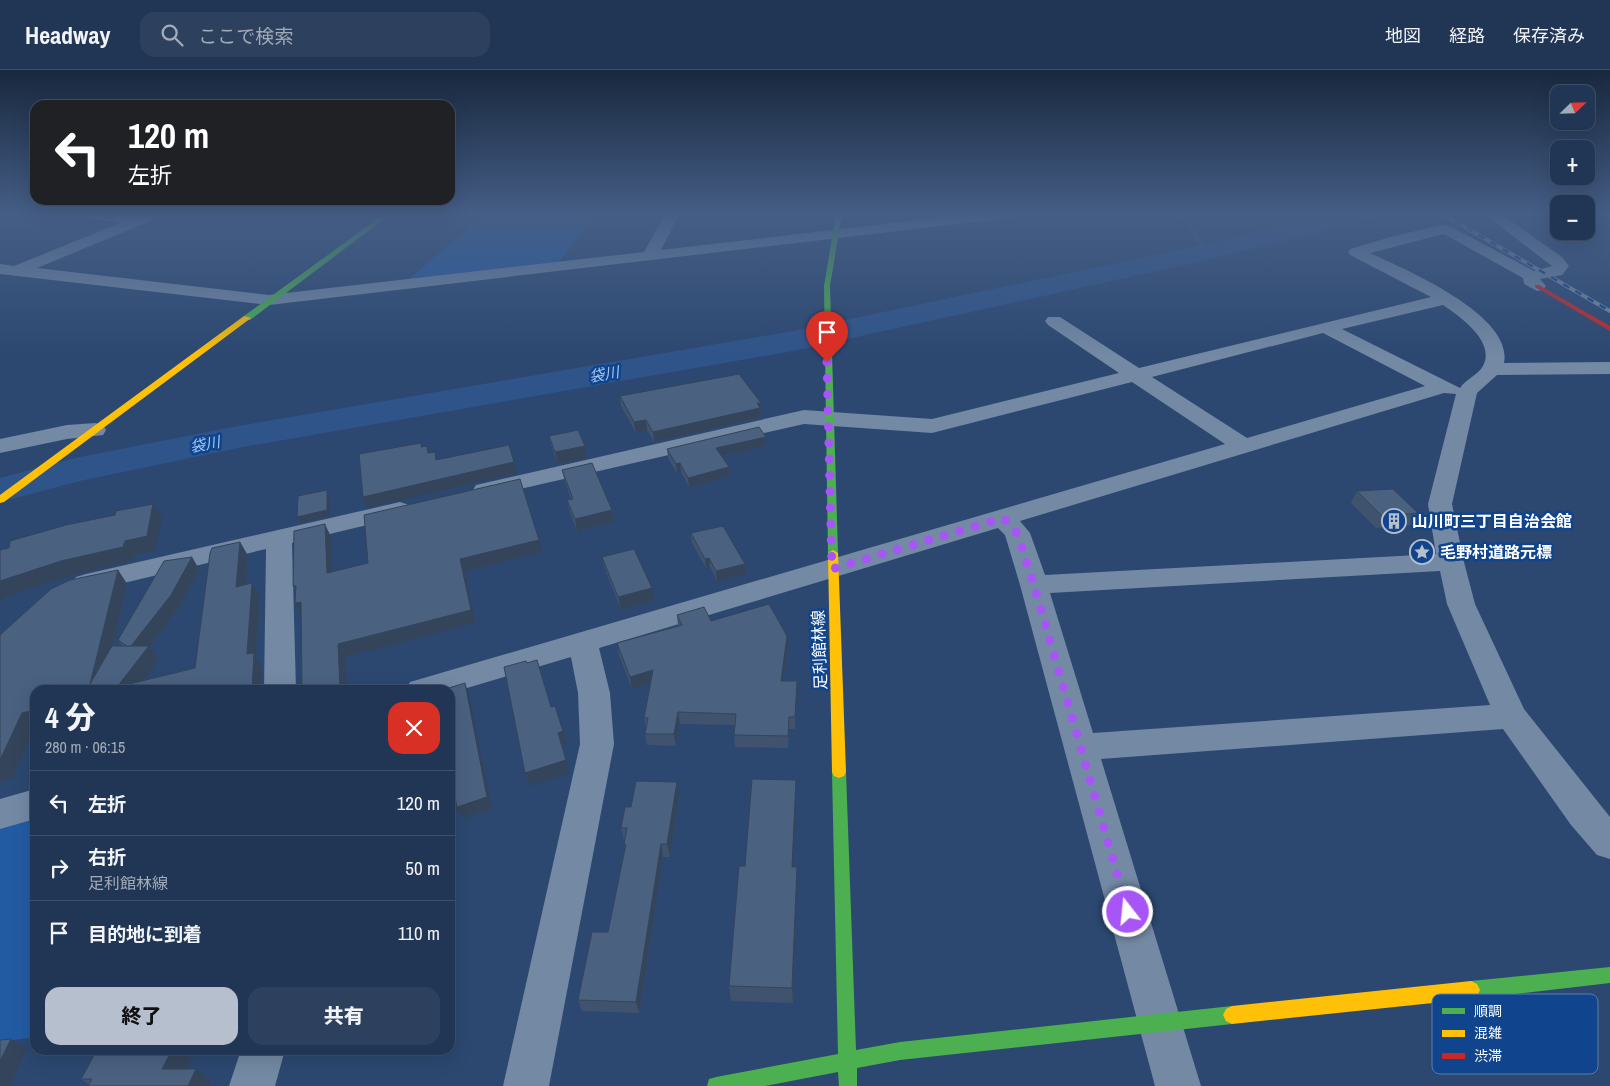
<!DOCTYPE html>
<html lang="ja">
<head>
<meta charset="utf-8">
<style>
  :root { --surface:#213654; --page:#2d415e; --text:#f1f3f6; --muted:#a2abb8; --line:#3e506b; --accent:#b5bfcd }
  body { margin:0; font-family:"Archivo Narrow","Noto Sans JP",sans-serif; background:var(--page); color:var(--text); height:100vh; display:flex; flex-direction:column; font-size:19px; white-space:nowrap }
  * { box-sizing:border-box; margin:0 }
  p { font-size:16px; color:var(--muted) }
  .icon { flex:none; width:28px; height:28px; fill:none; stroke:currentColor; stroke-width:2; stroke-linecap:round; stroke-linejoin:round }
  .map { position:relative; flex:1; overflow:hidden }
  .details { position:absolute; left:30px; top:615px; width:425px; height:370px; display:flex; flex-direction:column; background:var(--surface); border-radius:15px; box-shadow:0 5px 20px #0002,0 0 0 1px var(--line) }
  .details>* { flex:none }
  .top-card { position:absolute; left:30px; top:30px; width:425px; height:105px; border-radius:15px; box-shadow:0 5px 20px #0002,0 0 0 1px var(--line); background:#202124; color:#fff; overflow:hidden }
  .needle { width:32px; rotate:67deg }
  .buttons { position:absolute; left:1550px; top:15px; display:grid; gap:10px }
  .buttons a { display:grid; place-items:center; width:45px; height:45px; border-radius:10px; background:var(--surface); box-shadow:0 5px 20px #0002,0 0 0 1px var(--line); font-size:25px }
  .pin { position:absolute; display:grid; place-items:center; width:42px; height:42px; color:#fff; margin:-51px -21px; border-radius:50% 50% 50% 0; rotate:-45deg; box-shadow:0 0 5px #0007 }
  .pin .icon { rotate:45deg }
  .me { position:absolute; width:55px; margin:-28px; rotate:344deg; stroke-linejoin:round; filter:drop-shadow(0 0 4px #0008) }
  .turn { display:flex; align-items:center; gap:18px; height:105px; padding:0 15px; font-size:22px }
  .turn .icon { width:65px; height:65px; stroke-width:2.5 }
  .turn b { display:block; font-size:35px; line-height:42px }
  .round { display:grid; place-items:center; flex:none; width:52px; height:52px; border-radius:15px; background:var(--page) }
  .summary { display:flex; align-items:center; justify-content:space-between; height:85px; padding:0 15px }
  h1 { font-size:30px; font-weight:800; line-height:38px }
  .button { display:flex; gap:10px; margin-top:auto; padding:10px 15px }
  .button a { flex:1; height:58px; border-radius:15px; background:var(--accent); color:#111; font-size:20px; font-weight:800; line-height:58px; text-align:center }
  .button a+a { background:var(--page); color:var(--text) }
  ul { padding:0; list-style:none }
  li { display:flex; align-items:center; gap:15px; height:65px; padding:0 15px; border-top:1px solid var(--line) }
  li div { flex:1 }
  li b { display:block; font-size:19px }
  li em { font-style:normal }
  header { display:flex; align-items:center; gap:30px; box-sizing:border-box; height:70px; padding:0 25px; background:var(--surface); border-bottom:1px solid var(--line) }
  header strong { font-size:24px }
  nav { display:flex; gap:28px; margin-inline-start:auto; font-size:18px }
  .search { width:350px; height:45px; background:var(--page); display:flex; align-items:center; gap:12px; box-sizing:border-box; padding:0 18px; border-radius:15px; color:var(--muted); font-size:19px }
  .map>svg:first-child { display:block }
  .green { fill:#235ba3 }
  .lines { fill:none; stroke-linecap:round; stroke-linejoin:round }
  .stream { stroke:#2f5489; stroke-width:4.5 }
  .river { fill:#2f5489; fill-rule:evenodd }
  .street { fill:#7389a4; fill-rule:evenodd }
  .fast { fill:#4caf50; fill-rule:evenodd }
  .slow { fill:#ffc107; fill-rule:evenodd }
  .jam { fill:#c62828; fill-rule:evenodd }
  .rail-casing { stroke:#7789a3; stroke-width:4 }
  .rail { stroke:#10448c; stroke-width:2.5; stroke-dasharray:7; stroke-linecap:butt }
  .wall { fill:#40536e }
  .shaded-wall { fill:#34445a }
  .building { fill:#4a6180; stroke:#34445a }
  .route { stroke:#a855f7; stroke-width:9; stroke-dasharray:0 16.2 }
  .labels { text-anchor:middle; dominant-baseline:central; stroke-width:5; stroke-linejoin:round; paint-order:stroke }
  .far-water-label { font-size:15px; font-style:italic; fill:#a3c9f9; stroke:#10448c }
  .poi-label { font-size:16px; font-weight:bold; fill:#fff; stroke:#10448c; text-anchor:start }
  .street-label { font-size:16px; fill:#fff; stroke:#10448c }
  .key { fill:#10448c; stroke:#587cae; stroke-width:1 }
  .key-label { font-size:14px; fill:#fff }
</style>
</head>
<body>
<header>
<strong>Headway</strong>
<div class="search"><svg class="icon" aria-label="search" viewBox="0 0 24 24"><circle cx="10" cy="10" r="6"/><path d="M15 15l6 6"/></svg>ここで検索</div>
<nav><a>地図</a><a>経路</a><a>保存済み</a></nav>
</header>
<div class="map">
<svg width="1610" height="1016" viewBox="0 0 1610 1016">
  <rect width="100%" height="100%" fill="#2c4870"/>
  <g class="green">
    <polygon points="485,144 596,144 557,194 408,210"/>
    <polygon points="35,745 35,967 0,972 0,755"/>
  </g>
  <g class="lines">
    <polyline class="stream" points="1181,144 1207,182"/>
    <polygon class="river" points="1330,144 1374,144 1371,149 1207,190 793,281 238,378 80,411 0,432 0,408 75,388 238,356 793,261 1207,174"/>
    <g class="street">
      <polygon points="79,144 136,147 142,144 162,144 160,147 37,198 269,225 644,182 665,144 679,144 661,180 968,144 1015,144 1008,148 269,235 0,204 0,194 14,196 120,153 86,148"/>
      <path d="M1484,144H1501L1562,187L1569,196L1562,205L1540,209L1546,216L1543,220L1537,221L1524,214L1523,208L1444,164L1370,183C1404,199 1514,245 1504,293L1610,292V304L1497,305L1477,323L1452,434L1464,492L1475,534L1524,639L1610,747V789L1597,785L1571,755L1503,659L1101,689L1201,1016H1155L1020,515L1005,465L998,458L599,578L610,623L614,674L549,1016H503L580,674L578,623L571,587L450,623V620H405L410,612L1225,374L1132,312L932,363L804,354L485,427L476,425L473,420L476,415L804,340L932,349L1119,303L1048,255L1045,251L1048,247H1060L1139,298L1431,227L1350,185L1348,182L1350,179L1390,167L1446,154L1534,201L1552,196ZM1443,235C1459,246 1496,271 1483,296C1478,305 1466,309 1460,318L1342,259ZM1323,263L1425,316L1247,368L1152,307ZM1444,323L1456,324L1428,434L1436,484L1045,505L1030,463L1020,451ZM1440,501L1447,534L1490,635L1093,663L1050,523Z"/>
      <polygon points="95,353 103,355 106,360 103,365 67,369 0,383 0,369 67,355"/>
      <polygon points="400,432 409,435 413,440 409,445 292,473 296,620 264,620 266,479 86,522 76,519 72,513 76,507 86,504"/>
      <polygon points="35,719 35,749 0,759 0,729"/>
      <polygon points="241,980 285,980 275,1016 229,1016"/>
    </g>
    <g class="fast">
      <polygon points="384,144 391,144 250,250 244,250 244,246"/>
      <polygon points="836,144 842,144 830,216 838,483 833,486 828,483 824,216"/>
      <polygon points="839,696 844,698 846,702 856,980 900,972 1232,936 1238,939 1241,945 1238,951 1232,954 900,990 857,998 857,1016 839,1016 838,1002 765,1016 707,1016 709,1009 716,1007 838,984 832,702 834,698"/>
      <polygon points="1610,897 1610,913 1471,929 1465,926 1462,920 1465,914 1471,911"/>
    </g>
    <g class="slow">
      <polygon points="244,246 251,248 4,432 0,433 0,425"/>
      <polygon points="833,480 838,483 846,702 844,706 839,708 834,706 832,702 828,483"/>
      <polygon points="1471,911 1477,914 1480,920 1477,926 1471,929 1232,954 1226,951 1223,945 1226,939 1232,936"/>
    </g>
    <polygon class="jam" points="1535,215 1539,215 1610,256 1610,261 1535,217"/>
    <defs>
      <polyline id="rail" points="1442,144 1610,241"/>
    </defs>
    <use href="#rail" class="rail-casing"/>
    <use href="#rail" class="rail"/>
  </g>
  <g class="wall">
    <polygon points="620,326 761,333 761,343 760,343 760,348 757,349 654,372 647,360 636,363 621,336"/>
    <polygon points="549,366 585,376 587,388 558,394 552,378"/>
    <polygon points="766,376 721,386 729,397 729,407 689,417 681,402 677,403 668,388 667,379"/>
    <polygon points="562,400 612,440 614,452 577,461 570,442 567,430 571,429 565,412"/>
    <polygon points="1357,421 1418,443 1412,455 1376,458 1351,433"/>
    <polygon points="691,463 746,504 717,511 710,497 706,498 692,473"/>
    <polygon points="240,472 248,486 246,515 260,528 256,586 262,597 262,620 35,620 35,658 12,709 0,712 0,565 118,500 127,514 113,576 122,576 118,570 199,499 179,538 150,576 159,590 144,610 195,598"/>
    <polygon points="602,487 654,531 621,540 605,499"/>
    <polygon points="677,545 711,551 788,577 783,611 797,622 795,659 789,659 788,678 735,677 734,665 735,655 680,654 676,676 647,675 645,664 646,659 644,648 651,613 632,619 619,585 617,573 678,556"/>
    <polygon points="679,725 670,787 663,787 639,943 582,941 578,930 608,862 625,778 624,774 625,770 624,770 621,758 631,737"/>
    <polygon points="796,727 793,797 797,797 797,813 793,933 731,931 729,916 745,796"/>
    <polygon points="97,980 196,980 186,999 196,999 212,1013 211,1016 88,1016 89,1015 81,1009"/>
  </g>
  <g class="shaded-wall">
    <polygon points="761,333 761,343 760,343 760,348 654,372 653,362"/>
    <polygon points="646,350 647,360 636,363 634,352"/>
    <polygon points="766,367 766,376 717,387 716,378"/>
    <polygon points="585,376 587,388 558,394 555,382"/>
    <polygon points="514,392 517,403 367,438 363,427"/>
    <polygon points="680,393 681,402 677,403 676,394"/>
    <polygon points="729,397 729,407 689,417 688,408"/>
    <polygon points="327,420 329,426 330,446 300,453 297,447"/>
    <polygon points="153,434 162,448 155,480 134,485 133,491 72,505 5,527 0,532 0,511 125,471"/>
    <polygon points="612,440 614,452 577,461 575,449"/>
    <polygon points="325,454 331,467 333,516 327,503"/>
    <polygon points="539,470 542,482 465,501 475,553 345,587 346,620 332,620 338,574 460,489"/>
    <polygon points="240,472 248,486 245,531 236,517"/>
    <polygon points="192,487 199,499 179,538 150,576 159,590 137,620 117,617 130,578"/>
    <polygon points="709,488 710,497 706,498 705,489"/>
    <polygon points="745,494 746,504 717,511 716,501"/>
    <polygon points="118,500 127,514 103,620 90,614"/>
    <polygon points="252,513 260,528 256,586 262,597 262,620 252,620 247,584"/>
    <polygon points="652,518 654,531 621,540 618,527"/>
    <polygon points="301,532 302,546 295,533"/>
    <polygon points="787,566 788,577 781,622 781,611"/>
    <polygon points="653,600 655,612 632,619 630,607"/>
    <polygon points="797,611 797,622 795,659 795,647"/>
    <polygon points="465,613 469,625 492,739 462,749 458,740 450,742 450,729"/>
    <polygon points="35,640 35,658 12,709 0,712 0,690 22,643"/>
    <polygon points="678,642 680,654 676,676 674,664"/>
    <polygon points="563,661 566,674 561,675 558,663"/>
    <polygon points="566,690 569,703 530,716 525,703"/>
    <polygon points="796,710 796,727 793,813 792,797"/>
    <polygon points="677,712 679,725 670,787 667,774"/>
    <polygon points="661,774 663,787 639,943 636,932"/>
    <polygon points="797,797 797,813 793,933 792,918"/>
    <polygon points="11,969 26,979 10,1016 0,1016 0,991"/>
    <polygon points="172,980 196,980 180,1013 162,999"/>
    <polygon points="196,999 212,1013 211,1016 188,1016"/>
  </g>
  <g class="building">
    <polygon points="739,304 761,333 757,333 760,338 653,362 646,350 634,352 620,326"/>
    <polygon points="759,357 766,367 716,378 729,397 688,408 680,393 676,394 667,379"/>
    <polygon points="578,360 585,376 555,382 549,366"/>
    <polygon points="421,373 421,377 427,376 428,383 435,382 436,390 509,375 514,392 363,427 359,384"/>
    <polygon points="592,393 612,440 575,449 567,430 573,429 562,400"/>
    <polygon points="520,409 539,470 460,489 471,540 338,574 340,618 332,620 302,620 301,532 295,533 296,516 293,516 294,461 325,454 327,503 368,493 364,445"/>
    <polygon points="1393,419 1418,443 1382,446 1357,421"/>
    <polygon points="327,420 327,440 297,447 298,426"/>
    <polygon points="153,434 147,466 125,471 123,477 61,491 0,511 0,480 9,478 10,471 66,455 115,445 116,441"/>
    <polygon points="723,456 745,494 716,501 709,488 705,489 691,463"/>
    <polygon points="240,472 236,517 252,513 247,584 254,583 252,620 35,620 35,640 22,643 0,690 0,565 51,519 70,510 118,500 90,614 112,576 149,576 117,617 195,598 210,483 212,478"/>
    <polygon points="634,479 652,518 618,527 602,487"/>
    <polygon points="192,487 171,525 131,576 127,576 118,570 164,491"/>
    <polygon points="769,534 787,566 781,611 797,611 795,647 789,647 788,666 734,665 736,644 678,642 674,664 645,664 648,648 644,648 653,600 630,607 617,573 682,555 677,545 704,537 711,551"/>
    <polygon points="537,590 551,637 555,636 563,661 558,663 566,690 525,703 504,597 526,591 527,593"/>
    <polygon points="465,613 487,727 457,737 455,727 450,729 450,620 442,620"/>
    <polygon points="752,709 796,710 792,797 797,797 792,918 729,916 739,796 745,796"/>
    <polygon points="636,711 677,712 667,774 661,774 636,932 578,930 592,862 608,862 626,774 624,774 627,758 621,758 625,737 631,737"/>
    <polygon points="11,969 0,991 0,970"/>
    <polygon points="97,980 172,980 162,999 196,999 188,1016 88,1016 92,1009 81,1009"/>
  </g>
  <linearGradient id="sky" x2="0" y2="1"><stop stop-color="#18283e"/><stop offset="0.5" stop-color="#455e86"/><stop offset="1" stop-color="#455e86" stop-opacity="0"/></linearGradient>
  <rect width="1610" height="287" fill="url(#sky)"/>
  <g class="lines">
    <polyline class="route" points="827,292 832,499 1003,448 1017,463 1034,515 1128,842"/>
  </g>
  <defs>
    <symbol id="building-ring" viewBox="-11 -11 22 22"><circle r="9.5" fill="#10448c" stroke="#b5bfcd" stroke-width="1.5"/><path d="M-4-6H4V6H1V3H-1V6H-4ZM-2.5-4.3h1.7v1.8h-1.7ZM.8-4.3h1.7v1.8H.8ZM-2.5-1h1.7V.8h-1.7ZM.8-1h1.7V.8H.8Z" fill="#b5bfcd"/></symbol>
    <symbol id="sight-ring" viewBox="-11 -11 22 22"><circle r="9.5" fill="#10448c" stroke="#b5bfcd" stroke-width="1.5"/><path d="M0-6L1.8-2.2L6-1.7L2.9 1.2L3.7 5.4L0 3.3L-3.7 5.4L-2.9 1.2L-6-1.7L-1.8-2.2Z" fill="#b5bfcd"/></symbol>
  </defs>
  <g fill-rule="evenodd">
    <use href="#building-ring" x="1380" y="437" width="28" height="28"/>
    <use href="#sight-ring" x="1408" y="468" width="28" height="28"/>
  </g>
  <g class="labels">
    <g class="far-water-label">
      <text transform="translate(604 304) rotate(-10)">袋川</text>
      <text transform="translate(205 374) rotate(-11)">袋川</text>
    </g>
    <g class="poi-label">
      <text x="1412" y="451">山川町三丁目自治会館</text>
      <text x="1440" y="482">毛野村道路元標</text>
    </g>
    <g class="street-label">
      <text transform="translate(819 580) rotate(-92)">足利館林線</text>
    </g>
  </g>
  <rect x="1432" y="924" width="166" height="80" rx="8" class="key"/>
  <rect x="1442" y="938" width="23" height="6" fill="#4caf50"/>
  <rect x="1442" y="960" width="23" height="7" fill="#ffc107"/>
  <rect x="1442" y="983" width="23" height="6" fill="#c62828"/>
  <g class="key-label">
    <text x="1474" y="946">順調</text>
    <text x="1474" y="968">混雑</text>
    <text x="1474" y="991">渋滞</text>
  </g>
</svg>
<div class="buttons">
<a><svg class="needle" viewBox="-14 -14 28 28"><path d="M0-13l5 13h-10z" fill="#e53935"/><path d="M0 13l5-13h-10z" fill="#a2abb8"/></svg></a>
<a>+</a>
<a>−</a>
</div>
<div class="pin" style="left:827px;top:292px;background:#d93025"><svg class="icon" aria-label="arrive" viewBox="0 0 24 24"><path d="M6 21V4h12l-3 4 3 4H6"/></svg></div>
<svg class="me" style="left:1128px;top:842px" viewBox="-20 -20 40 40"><circle r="17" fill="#a855f7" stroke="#fff" stroke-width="3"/><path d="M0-11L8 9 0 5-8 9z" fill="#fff"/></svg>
<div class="top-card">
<div class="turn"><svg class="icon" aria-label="left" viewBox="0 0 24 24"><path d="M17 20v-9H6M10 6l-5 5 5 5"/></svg><div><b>120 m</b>左折</div></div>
</div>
<section class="details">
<div class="summary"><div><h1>4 分</h1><p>280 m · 06:15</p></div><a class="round" style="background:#d93025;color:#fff"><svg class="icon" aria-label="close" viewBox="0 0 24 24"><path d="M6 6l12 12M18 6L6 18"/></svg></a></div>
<ul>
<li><svg class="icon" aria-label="left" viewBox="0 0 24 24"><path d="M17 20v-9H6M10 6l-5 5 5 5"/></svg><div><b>左折</b></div><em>120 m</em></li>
<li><svg class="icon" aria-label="right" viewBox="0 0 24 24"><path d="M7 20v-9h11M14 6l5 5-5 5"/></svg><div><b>右折</b><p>足利館林線</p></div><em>50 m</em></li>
<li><svg class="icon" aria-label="arrive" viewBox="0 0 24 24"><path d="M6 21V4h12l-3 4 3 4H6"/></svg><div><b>目的地に到着</b></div><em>110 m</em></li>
</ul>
<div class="button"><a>終了</a><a>共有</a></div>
</section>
</div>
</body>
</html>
